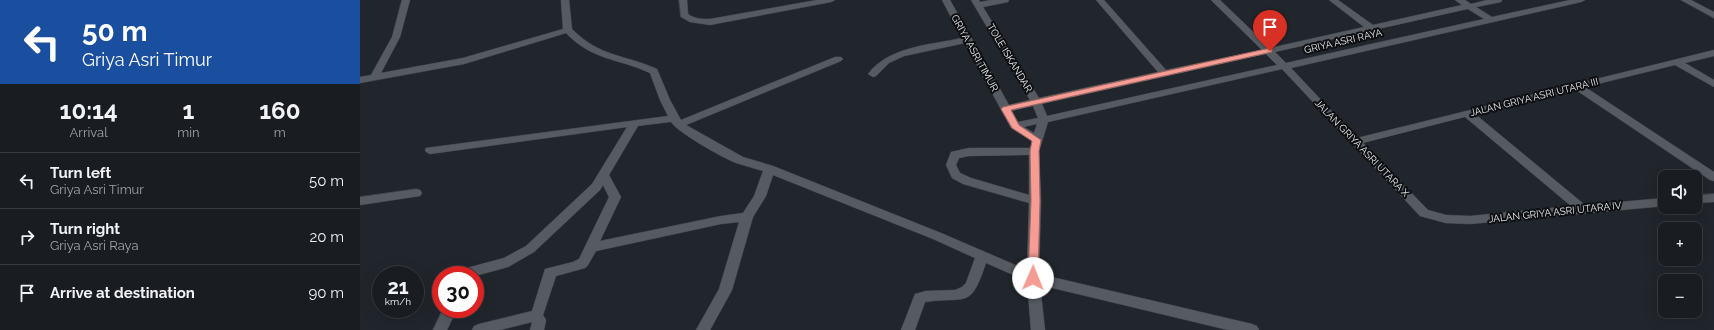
<!DOCTYPE html>
<html lang="en">
<head>
<meta charset="utf-8">
<style>
  :root { --surface:#191c21; --page:#22252a; --text:#f1f3f6; --muted:#9fa1a5; --line:#373a3f }
  body { margin:0; font-family:Raleway,sans-serif; background:var(--page); color:var(--text); height:100vh; display:flex; flex-direction:column; font-size:15px; white-space:nowrap }
  * { box-sizing:border-box; margin:0 }
  p { font-size:13px; color:var(--muted) }
  .icon { flex:none; width:22px; height:22px; fill:none; stroke:currentColor; stroke-width:2; stroke-linecap:round; stroke-linejoin:round }
  .map { position:relative; flex:1; overflow:hidden }
  .panel { display:flex; flex-direction:column; background:var(--surface); width:360px }
  .panel>* { flex:none }
  .hud { background:#1a4fa0; color:#fff; overflow:hidden }
  .controls { position:absolute; left:1298px; top:170px; display:grid; gap:8px }
  .controls a { display:grid; place-items:center; width:44px; height:44px; border-radius:8px; background:var(--surface); box-shadow:0 4px 16px #0002,0 0 0 1px var(--line); font-size:20px }
  .speed { position:absolute; left:12px; top:266px; display:flex; gap:8px; font-size:20px; font-weight:700; text-align:center }
  .speed>* { display:grid; place-content:center; width:52px; height:52px; border-radius:50%; background:var(--surface); box-shadow:0 4px 16px #0002,0 0 0 1px var(--line); line-height:1 }
  .speed small { font-size:10px; font-weight:400 }
  .speed .limit { border:6px solid #d22; background:#fff; color:#111 }
  .pin { position:absolute; display:grid; place-items:center; width:34px; height:34px; color:#fff; margin:-41px -17px; border-radius:50% 50% 50% 0; rotate:-45deg; box-shadow:0 0 4px #0007 }
  .pin .icon { rotate:45deg }
  .me { position:absolute; width:44px; margin:-22px; rotate:1deg; stroke-linejoin:round; filter:drop-shadow(0 0 3px #0008) }
  .turn { display:flex; align-items:center; gap:14px; height:84px; padding:0 16px; font-size:18px }
  .turn .icon { width:52px; height:52px; stroke-width:2.5 }
  .turn b { display:block; font-size:28px; line-height:34px }
  .eta { display:flex; justify-content:space-evenly; align-items:center; height:68px; text-align:center }
  .eta b { font-size:24px; font-weight:700; line-height:28px }
  ul { padding:0; list-style:none }
  li { display:flex; align-items:center; gap:12px; height:56px; padding:0 16px; border-top:1px solid var(--line) }
  li div { flex:1 }
  li b { display:block; font-size:15px }
  li em { font-style:normal }
  main { display:flex; flex:1; min-height:0 }
  .map>svg:first-child { display:block }
  .lines { fill:none; stroke-linecap:round; stroke-linejoin:round }
  .minor-casing { stroke:#3f4348; stroke-width:1 }
  .minor { fill:#565b62; fill-rule:evenodd }
  .route { fill:#f59c94; stroke:#9f6560 }
  .labels { text-anchor:middle; dominant-baseline:central; stroke-width:4; stroke-linejoin:round; paint-order:stroke }
  .street-label { font-size:10px; fill:#e5e8ec; stroke:#0d0f11 }
</style>
</head>
<body>
<main>
<section class="panel">
<div class="hud">
<div class="turn"><svg class="icon" aria-label="left" viewBox="0 0 24 24"><path d="M17 20v-9H6M10 6l-5 5 5 5"/></svg><div><b>50 m</b>Griya Asri Timur</div></div>
</div>
<div class="eta">
<div><b>10:14</b><p>Arrival</p></div>
<div><b>1</b><p>min</p></div>
<div><b>160</b><p>m</p></div>
</div>
<ul>
<li><svg class="icon" aria-label="left" viewBox="0 0 24 24"><path d="M17 20v-9H6M10 6l-5 5 5 5"/></svg><div><b>Turn left</b><p>Griya Asri Timur</p></div><em>50 m</em></li>
<li><svg class="icon" aria-label="right" viewBox="0 0 24 24"><path d="M7 20v-9h11M14 6l5 5-5 5"/></svg><div><b>Turn right</b><p>Griya Asri Raya</p></div><em>20 m</em></li>
<li><svg class="icon" aria-label="arrive" viewBox="0 0 24 24"><path d="M6 21V4h12l-3 4 3 4H6"/></svg><div><b>Arrive at destination</b></div><em>90 m</em></li>
</ul>
</section>
<div class="map">
<svg width="1354" height="330" viewBox="0 0 1354 330">
  <rect width="100%" height="100%" fill="#21262c"/>
  <g class="lines">
    <defs>
      <g id="minor">
        <path d="M42,0H50L40,37L21,73L103,58L203,29L201,0H209L212,29C241,58 264,54 297,69L310,100L321,120L475,57H481L483,59L481,61L326,125L383,157L413,166L581,233L667,270L669,203L603,184L592,178L586,165L591,152L609,148H670L672,141L651,128L605,43L544,56L529,63L516,76L513,77L508,74C529,46 571,45 602,38L582,0H590L649,105L670,100L611,0H619L620,2L631,0H649L648,2L623,7L679,98L798,72L736,0H744L806,70L902,50L851,0H860L910,48L1004,27L969,0H978L1013,25L1102,5L1095,0H1105L1111,4L1127,0H1142L1141,2L1116,7L1132,17L1210,0H1225L1221,2L931,68L997,138L1354,50V56L1325,63L1354,80V87L1315,65L1225,87L1354,172V181L1350,180L1216,90L1115,114L1225,205L1305,198V206L1110,224L1086,223L1060,216L922,69L688,122L679,151L681,201L679,274L892,324L897,326L899,330H868L680,285L685,330H671L667,281L626,263C610,310 608,296 565,302L555,330H541L555,294L566,291L595,290L602,287L606,283L615,258L573,239L413,175L406,196L393,217L372,290L350,330H336L359,289L379,222L361,224L236,251L228,265L225,268L196,276L183,315L186,320L184,330H170L172,322L140,330H112L114,326L119,324L172,311L185,269L213,262L219,259L249,197L243,185L240,190L174,252L148,267L115,276L101,275L103,269L144,258L166,246L232,184L267,127L70,154L66,152L65,150L66,148L308,116L300,100L290,73C258,58 233,61 206,33L104,64L0,83V77L11,75L32,37ZM1108,9L1124,19L926,63L915,52ZM906,54L917,65L687,116L682,104ZM673,106L678,118L658,122L652,111ZM1105,117L1211,206L1110,216L1086,215L1068,210L1003,143ZM311,122C317,132 363,158 376,163C385,166 394,168 403,171L394,196L383,213L361,216L240,241L261,197L249,175L278,126ZM677,124L674,133L664,127ZM669,155V195L611,178L600,173L596,165L599,158L609,156Z"/>
        <path d="M319,0H327L328,14C335,19 342,19 350,19L457,0H475L471,2L350,25L330,22L321,17Z"/>
        <polygon points="1321,0 1331,0 1354,12 1354,18"/>
        <polygon points="56,189 60,190 62,193 60,196 0,205 0,197"/>
        <polygon points="1354,194 1354,202 1335,203 1335,195"/>
        <polygon points="83,309 97,309 87,330 73,330"/>
      </g>
    </defs>
    <use href="#minor" class="minor-casing"/>
    <use href="#minor" class="minor"/>
  </g>
  <polygon class="route" points="910,48 912,49 912,52 651,110 659,125 681,140 679,151 680,201 678,278 677,281 673,282 669,281 668,278 671,201 670,151 672,141 652,128 641,109 643,107"/>
  <g class="labels">
    <g class="street-label">
      <text transform="translate(983 41) rotate(-13)">GRIYA ASRI RAYA</text>
      <text transform="translate(615 53) rotate(61)">GRIYA ASRI TIMUR</text>
      <text transform="translate(650 58) rotate(59)">TOLE ISKANDAR</text>
      <text transform="translate(1174 97) rotate(-14)">JALAN GRIYA ASRI UTARA III</text>
      <text transform="translate(1002 148) rotate(46)">JALAN GRIYA ASRI UTARA X</text>
      <text transform="translate(1195 212) rotate(-6)">JALAN GRIYA ASRI UTARA IV</text>
    </g>
  </g>
</svg>
<div class="controls">
<a><svg class="icon" aria-label="sound" viewBox="0 0 24 24"><path d="M4 9h4l5-4v14l-5-4H4zM17 9q2 3 0 6"/></svg></a>
<a>+</a>
<a>−</a>
</div>
<div class="speed"><div>21<small>km/h</small></div><div class="limit">30</div></div>
<div class="pin" style="left:910px;top:51px;background:#d93025"><svg class="icon" aria-label="arrive" viewBox="0 0 24 24"><path d="M6 21V4h12l-3 4 3 4H6"/></svg></div>
<svg class="me" style="left:673px;top:278px" viewBox="-20 -20 40 40"><circle r="19" fill="#fff"/><path d="M0-13L10 11 0 6-10 11z" fill="#f59c94"/></svg>
</div>
</main>
</body>
</html>
